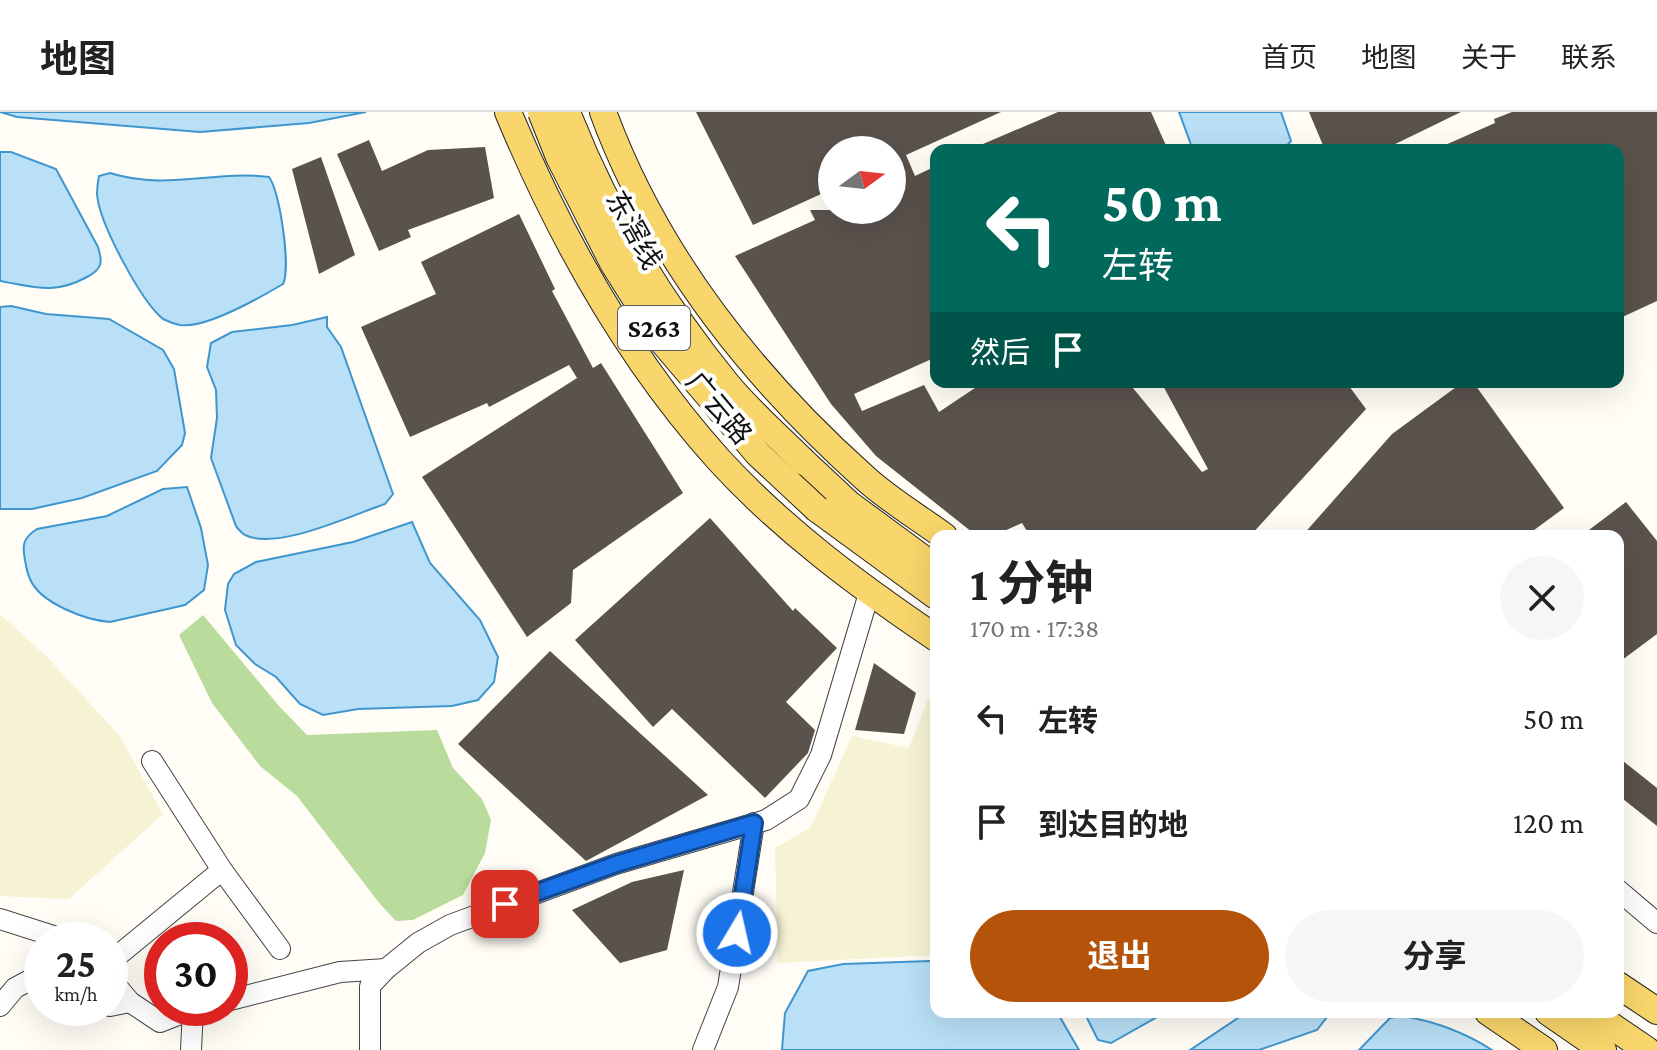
<!DOCTYPE html>
<html lang="zh">
<head>
<meta charset="utf-8">
<style>
  :root { --surface:#fff; --page:#f6f6f6; --text:#222; --muted:#767676; --line:#e0e0e0; --accent:#b45309 }
  body { margin:0; font-family:"Crimson Pro","Noto Sans SC",serif; background:var(--page); color:var(--text); height:100vh; display:flex; flex-direction:column; font-size:30px; white-space:nowrap }
  * { box-sizing:border-box; margin:0 }
  p { font-size:26px; color:var(--muted) }
  .icon { flex:none; width:44px; height:44px; fill:none; stroke:currentColor; stroke-width:2; stroke-linecap:round; stroke-linejoin:round }
  .map { position:relative; flex:1; overflow:hidden }
  .panel { position:absolute; left:930px; top:418px; width:694px; height:488px; display:flex; flex-direction:column; background:var(--surface); border-radius:16px; box-shadow:0 8px 32px #0002 }
  .panel>* { flex:none }
  .top-card { position:absolute; left:930px; top:32px; width:694px; height:244px; border-radius:16px; box-shadow:0 8px 32px #0002; background:#00695c; color:#fff; overflow:hidden }
  .needle { width:52px; rotate:75deg }
  .controls { position:absolute; left:818px; top:24px; display:grid; gap:16px }
  .controls a { display:grid; place-items:center; width:88px; height:88px; border-radius:50%; background:var(--surface); box-shadow:0 8px 32px #0002; font-size:40px }
  .speed { position:absolute; left:24px; top:810px; display:flex; gap:16px; font-size:40px; font-weight:700; text-align:center }
  .speed>* { display:grid; place-content:center; width:104px; height:104px; border-radius:50%; background:var(--surface); box-shadow:0 8px 32px #0002; line-height:1 }
  .speed small { font-size:20px; font-weight:400 }
  .speed .limit { border:12px solid #d22; background:#fff; color:#111 }
  .pin { position:absolute; display:grid; place-items:center; width:68px; height:68px; color:#fff; margin:-34px; border-radius:16px; box-shadow:0 4px 12px #0006 }
  .me { position:absolute; width:88px; margin:-44px; rotate:9deg; stroke-linejoin:round; filter:drop-shadow(0 0 6px #0008) }
  .turn { display:flex; align-items:center; gap:28px; height:168px; padding:0 40px; font-size:36px }
  .turn .icon { width:104px; height:104px; stroke-width:2.5 }
  .turn b { display:block; font-size:56px; line-height:68px }
  .then { display:flex; align-items:center; height:76px; padding:0 40px; background:#0003; gap:16px; font-size:30px }
  .round { display:grid; place-items:center; flex:none; width:84px; height:84px; border-radius:42px; background:var(--page) }
  .overview { display:flex; align-items:center; justify-content:space-between; height:136px; padding:0 40px }
  h1 { font-size:48px; font-weight:700; line-height:60px }
  .button { display:flex; gap:16px; margin-top:auto; padding:16px 40px }
  .button a { flex:1; height:92px; border-radius:48px; background:var(--accent); color:#fff; font-size:32px; font-weight:700; line-height:92px; text-align:center }
  .button a+a { background:var(--page); color:var(--text) }
  ul { padding:0; list-style:none }
  li { display:flex; align-items:center; gap:24px; height:104px; padding:0 40px }
  li div { flex:1 }
  li b { display:block; font-size:30px }
  li em { font-style:normal }
  header { display:flex; align-items:center; gap:48px; box-sizing:border-box; height:112px; padding:0 40px; background:var(--surface); border-bottom:2px solid var(--line) }
  header strong { font-size:38px }
  nav { display:flex; gap:44px; margin-inline-start:auto; font-size:28px }
  .map>svg:first-child { display:block }
  .farmland { fill:#f6f3d4 }
  .forest { fill:#b9dc9c }
  .water { fill:#b9e0f7; stroke:#3f96cf; stroke-width:2 }
  .building { fill:#5a524d }
  .lines { fill:none; stroke-linecap:round; stroke-linejoin:round }
  .minor-casing { stroke:#444; stroke-width:22 }
  .major-casing { stroke:#222; stroke-width:28 }
  .minor { stroke:#fff; stroke-width:20 }
  .major { stroke:#f9d66b; stroke-width:26 }
  .major-bridge-casing { stroke:#222; stroke-width:28; stroke-linecap:butt }
  .major-bridge { stroke:#f9d66b; stroke-width:26 }
  .route-casing { stroke:#114b97; stroke-width:20 }
  .route { stroke:#1a73e8; stroke-width:14 }
  .labels { text-anchor:middle; dominant-baseline:central; stroke-width:8; stroke-linejoin:round; paint-order:stroke }
  .shield { fill:#fff; stroke:#585858; stroke-width:2 }
  .shield-label { font-size:26px; font-weight:bold; fill:#111 }
  .street-label { font-size:28px; fill:#111; stroke:#fff }
</style>
</head>
<body>
<header>
<strong>地图</strong>
<nav><a>首页</a><a>地图</a><a>关于</a><a>联系</a></nav>
</header>
<div class="map">
<svg width="1657" height="938" viewBox="0 0 1657 938">
  <rect width="100%" height="100%" fill="#fffdf5"/>
  <g class="farmland">
    <polygon points="0,502 47,545 119,623 163,702 69,787 0,784"/>
    <polygon points="928,587 936,592 936,843 778,851 775,736 811,715 852,624 909,636"/>
  </g>
  <polygon class="forest" points="203,503 279,594 307,623 437,618 453,656 482,687 491,708 485,741 463,783 413,808 396,809 380,792 297,684 260,654 212,591 179,523"/>
  <g class="water">
    <polygon points="0,0 366,0 309,11 200,20 17,5"/>
    <polygon points="1179,0 1281,0 1291,29 1283,38 1193,38"/>
    <path d="M0,40H11L56,57L98,135C103,151 102,157 87,165C54,183 35,175 0,169Z"/>
    <path d="M110,61C168,79 213,58 269,65C280,79 291,156 283,172C261,185 205,217 180,213C175,212 167,209 163,207C141,189 99,111 97,82C97,76 98,69 99,64Z"/>
    <polygon points="11,194 46,202 109,207 163,238 174,257 185,321 182,333 157,359 82,386 32,397 0,397 0,195"/>
    <path d="M327,205V215L341,235L393,382L385,392C352,403 277,439 245,423C244,423 237,416 236,414L211,346L217,306L216,278L207,255L211,231L232,220L292,213Z"/>
    <path d="M187,375L201,416L208,453L204,478L185,493L110,510C85,508 40,491 30,467C27,461 26,454 25,448C22,433 23,426 37,417L107,404L163,377Z"/>
    <polygon points="412,410 430,451 480,508 498,545 494,570 478,588 452,594 358,597 323,603 300,592 276,565 255,552 236,533 225,498 228,472 234,462 256,450 353,430"/>
    <polygon points="930,849 936,850 936,900 1057,900 1079,938 782,938 785,901 808,859 843,852"/>
    <polygon points="1084,900 1166,900 1111,931 1098,928"/>
    <polygon points="1247,900 1331,900 1317,918 1259,938 1190,938"/>
    <path d="M1402,904C1434,909 1464,920 1492,938H1359L1390,906Z"/>
  </g>
  <g class="building">
    <polygon points="696,0 1001,0 906,43 915,64 936,54 936,245 854,282 862,299 924,273 939,300 984,270 1128,270 1202,360 1208,357 1161,270 1346,270 1366,297 1250,424 1030,424 1022,411 993,424 977,424 876,344 831,292 735,144 815,108 810,98 892,98 892,38 832,38 832,77 753,113"/>
    <polygon points="1058,0 1151,0 1168,38 969,38"/>
    <polygon points="1309,0 1461,0 1383,38 1325,38"/>
    <polygon points="1512,0 1657,0 1657,189 1618,207 1618,38 1434,38 1495,11 1494,7"/>
    <polygon points="369,28 382,59 428,38 485,35 494,86 408,118 411,125 379,139 337,42"/>
    <polygon points="321,45 355,143 319,162 292,57"/>
    <polygon points="519,102 555,177 552,179 593,256 601,251 683,381 573,458 571,491 527,525 422,365 577,266 569,253 489,295 487,291 410,325 361,215 436,182 421,150"/>
    <polygon points="1463,270 1473,270 1564,396 1526,424 1302,424 1392,322"/>
    <polygon points="1626,390 1657,429 1657,522 1618,551 1618,424 1581,424"/>
    <polygon points="710,406 793,499 795,496 837,536 786,590 815,618 808,641 765,686 672,597 653,615 575,528"/>
    <polygon points="550,539 642,623 708,683 586,749 458,632"/>
    <polygon points="874,551 916,581 904,622 855,618"/>
    <polygon points="1618,645 1657,676 1657,714 1618,683"/>
    <polygon points="684,758 667,838 620,851 572,798 632,770"/>
  </g>
  <g class="lines">
    <defs>
      <g id="minor">
        <polyline points="152,649 222,758 280,837"/>
        <polyline points="1618,778 1657,811"/>
        <polyline points="0,807 66,828"/>
        <polyline points="110,850 222,758"/>
        <polyline points="110,866 130,890 160,910 193,897"/>
        <polyline points="230,888 340,860 386,857"/>
        <polyline points="0,894 15,876 39,863 42,865"/>
        <polyline points="110,894 130,890"/>
        <polyline points="191,938 193,897 198,896"/>
        <polyline points="370,938 370,874 386,857 418,831 450,813 616,752 766,708 799,687 821,643 870,478"/>
        <polyline points="703,938 728,875 754,711"/>
      </g>
      <g id="major">
        <path d="M508,0C560,125 628,247 719,348C782,417 859,474 936,526"/>
        <path d="M603,0C656,144 752,265 865,366C889,388 918,405 944,424"/>
        <polyline points="804,350 849,392 936,456"/>
        <polyline points="817,397 936,484"/>
        <polyline points="1618,873 1657,899"/>
        <polyline points="1488,900 1544,938"/>
        <polyline points="1548,900 1603,938"/>
        <polyline points="1591,900 1647,938"/>
      </g>
    </defs>
    <use href="#minor" class="minor-casing"/>
    <use href="#major" class="major-casing"/>
    <use href="#minor" class="minor"/>
    <use href="#major" class="major"/>
    <defs>
      <g id="major-bridge">
        <polyline points="541,0 559,45 613,151 662,229 758,342 817,397"/>
        <path d="M567,0C605,98 661,191 727,272C750,300 779,325 804,350"/>
      </g>
    </defs>
    <use href="#major-bridge" class="major-bridge-casing"/>
    <use href="#major-bridge" class="major-bridge"/>
  </g>
  <g class="lines">
    <defs>
      <polyline id="route" points="505,792 616,752 754,711 737,821"/>
    </defs>
    <use href="#route" class="route-casing"/>
    <use href="#route" class="route"/>
  </g>
  <g class="labels">
    <rect class="shield" x="618" y="194" width="72" height="44" rx="6"/>
    <g class="shield-label">
      <text x="654" y="216">S263</text>
    </g>
    <g class="street-label">
      <text transform="translate(634 118) rotate(61)">东滘线</text>
      <text transform="translate(719 296) rotate(50)">广云路</text>
    </g>
  </g>
</svg>
<div class="controls">
<a><svg class="needle" viewBox="-14 -14 28 28"><path d="M0-13l5 13h-10z" fill="#e53935"/><path d="M0 13l5-13h-10z" fill="#767676"/></svg></a>
</div>
<div class="speed"><div>25<small>km/h</small></div><div class="limit">30</div></div>
<div class="pin" style="left:505px;top:792px;background:#d93025"><svg class="icon" aria-label="arrive" viewBox="0 0 24 24"><path d="M6 21V4h12l-3 4 3 4H6"/></svg></div>
<svg class="me" style="left:737px;top:821px" viewBox="-20 -20 40 40"><circle r="17" fill="#1a73e8" stroke="#fff" stroke-width="3"/><path d="M0-11L8 9 0 5-8 9z" fill="#fff"/></svg>
<div class="top-card">
<div class="turn"><svg class="icon" aria-label="left" viewBox="0 0 24 24"><path d="M17 20v-9H6M10 6l-5 5 5 5"/></svg><div><b>50 m</b>左转</div></div>
<div class="then">然后<svg class="icon" aria-label="arrive" viewBox="0 0 24 24"><path d="M6 21V4h12l-3 4 3 4H6"/></svg></div>
</div>
<section class="panel">
<div class="overview"><div><h1>1 分钟</h1><p>170 m · 17:38</p></div><a class="round"><svg class="icon" aria-label="close" viewBox="0 0 24 24"><path d="M6 6l12 12M18 6L6 18"/></svg></a></div>
<ul>
<li><svg class="icon" aria-label="left" viewBox="0 0 24 24"><path d="M17 20v-9H6M10 6l-5 5 5 5"/></svg><div><b>左转</b></div><em>50 m</em></li>
<li><svg class="icon" aria-label="arrive" viewBox="0 0 24 24"><path d="M6 21V4h12l-3 4 3 4H6"/></svg><div><b>到达目的地</b></div><em>120 m</em></li>
</ul>
<div class="button"><a>退出</a><a>分享</a></div>
</section>
</div>
</body>
</html>
